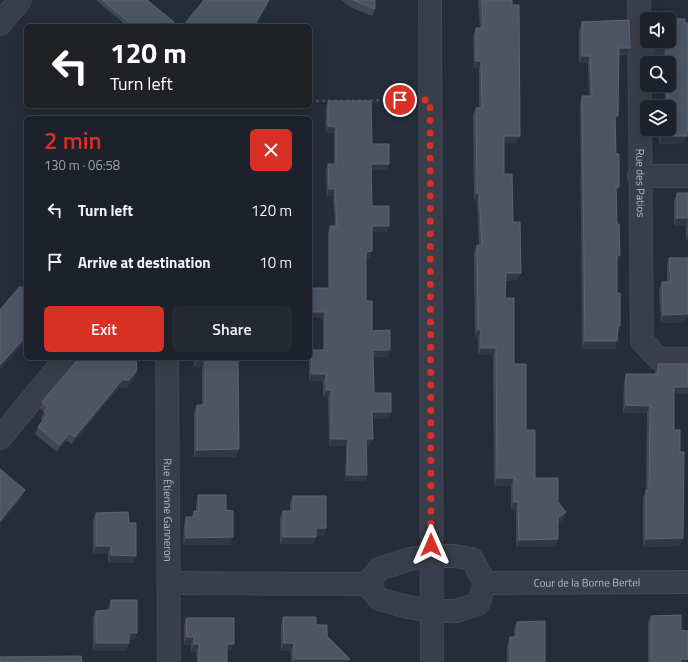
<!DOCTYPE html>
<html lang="en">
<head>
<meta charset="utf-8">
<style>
  :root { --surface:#1c212c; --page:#252934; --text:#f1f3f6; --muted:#a0a3a9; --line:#3a3e48; --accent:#d93025 }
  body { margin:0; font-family:"Titillium Web",sans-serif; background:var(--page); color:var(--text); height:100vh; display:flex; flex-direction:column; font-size:15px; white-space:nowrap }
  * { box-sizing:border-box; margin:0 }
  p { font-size:13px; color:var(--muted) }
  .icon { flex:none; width:22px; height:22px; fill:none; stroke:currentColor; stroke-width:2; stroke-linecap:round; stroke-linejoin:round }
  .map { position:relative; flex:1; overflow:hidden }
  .panel { position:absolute; left:24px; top:116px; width:288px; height:244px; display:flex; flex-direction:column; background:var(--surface); border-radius:6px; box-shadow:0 4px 16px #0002,0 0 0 1px var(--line) }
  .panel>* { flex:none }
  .guide { position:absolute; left:24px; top:24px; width:288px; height:84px; border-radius:6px; box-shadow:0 4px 16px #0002,0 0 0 1px var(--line); background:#202124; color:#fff; overflow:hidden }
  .controls { position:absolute; left:640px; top:12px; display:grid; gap:8px }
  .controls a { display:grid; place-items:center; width:36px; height:36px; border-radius:6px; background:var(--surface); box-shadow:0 4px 16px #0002,0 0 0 1px var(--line); font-size:20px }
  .pin { position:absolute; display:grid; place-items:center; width:34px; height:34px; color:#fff; margin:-17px; border:2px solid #fff; border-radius:50%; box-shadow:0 1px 4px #0007 }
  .me { position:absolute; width:44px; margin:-22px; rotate:0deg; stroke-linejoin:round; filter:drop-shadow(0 0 3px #0008) }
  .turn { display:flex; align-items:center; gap:14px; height:84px; padding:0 20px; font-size:18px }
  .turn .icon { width:52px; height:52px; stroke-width:2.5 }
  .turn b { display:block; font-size:28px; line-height:34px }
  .round { display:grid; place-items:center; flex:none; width:42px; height:42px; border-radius:6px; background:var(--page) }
  .summary { display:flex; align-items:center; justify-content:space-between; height:68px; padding:0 20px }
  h1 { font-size:24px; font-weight:600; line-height:30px; color:var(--accent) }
  .button { display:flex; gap:8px; margin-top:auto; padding:8px 20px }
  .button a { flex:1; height:46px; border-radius:6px; background:var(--accent); color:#fff; font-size:16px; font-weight:600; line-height:46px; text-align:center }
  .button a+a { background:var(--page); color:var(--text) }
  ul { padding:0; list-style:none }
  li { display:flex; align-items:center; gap:12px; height:52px; padding:0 20px }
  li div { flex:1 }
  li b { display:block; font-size:15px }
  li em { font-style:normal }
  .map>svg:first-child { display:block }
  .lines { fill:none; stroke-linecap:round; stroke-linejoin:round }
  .minor-casing { stroke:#424753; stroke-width:24 }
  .tertiary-casing { stroke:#424753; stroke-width:24 }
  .path { stroke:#405053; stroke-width:2.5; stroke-dasharray:3 3; stroke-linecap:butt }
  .minor { stroke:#393e4a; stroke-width:22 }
  .tertiary { stroke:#393e4a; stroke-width:22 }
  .wall { fill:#404858 }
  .shaded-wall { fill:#303847 }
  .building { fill:#4c5564; stroke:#5c6473 }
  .route { stroke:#d93025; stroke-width:7; stroke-dasharray:0 12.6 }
  .labels { text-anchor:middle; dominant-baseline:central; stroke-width:4; stroke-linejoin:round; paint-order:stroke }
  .street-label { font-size:11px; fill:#b4b9c6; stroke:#1e232f }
</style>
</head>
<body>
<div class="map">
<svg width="688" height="662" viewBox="0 0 688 662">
  <rect width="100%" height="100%" fill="#252c3a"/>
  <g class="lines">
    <defs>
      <g id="minor">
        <path id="s1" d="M639,0L642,341L659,359H688"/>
        <polyline points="639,176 688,176"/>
        <path id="s2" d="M167,358L169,662"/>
        <polyline points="0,438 66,358"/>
        <polygon points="431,556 455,556 472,559 485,583 478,604 456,611 431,611 408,607 379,599 367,584 379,569 410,559"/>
        <polyline points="170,583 367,584"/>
        <path id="s3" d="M485,583L688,582"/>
      </g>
      <g id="tertiary">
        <polyline points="430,0 432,662"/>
        <polyline points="0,24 20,0"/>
      </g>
    </defs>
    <use href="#minor" class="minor-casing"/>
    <use href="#tertiary" class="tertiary-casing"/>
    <polyline class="path" points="310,101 408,100"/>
    <use href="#minor" class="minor"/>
    <use href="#tertiary" class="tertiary"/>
  </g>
  <g class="wall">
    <polygon points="96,0 147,0 174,22 172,26 127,26"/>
    <polygon points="341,0 375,0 375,9 372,16 350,7"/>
    <polygon points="478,0 512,0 520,136 517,143 504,143 504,174 513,222 518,280 506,281 505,298 514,364 535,478 558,502 564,519 558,523 558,539 556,547 516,547 516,510 511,510 511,486 494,486 493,355 478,355 478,337 475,337 474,252 477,245 479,245 477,201 474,201 473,115 476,108 479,108 479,68 474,68 473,36 476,28 480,28"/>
    <polygon points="582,22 627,55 619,55 615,123 617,293 620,326 618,334 615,349 582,349 580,104 582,96 589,96 588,63 579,63 579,30"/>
    <polygon points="652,41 669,41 686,138 684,143 659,144 659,129 669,129 669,107 659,107 661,103 665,102 664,85 669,85 669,63 663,63 663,55 652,55"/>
    <polygon points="328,101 372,144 386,170 372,170 372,206 389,226 387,232 372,232 372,251 369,258 366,258 366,301 372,331 388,357 373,357 374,393 391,412 388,419 372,419 370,445 366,446 367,475 365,481 345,481 346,446 329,446 328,397 323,397 323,381 309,381 309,358 310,358 310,354 311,350 323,350 323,318 310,318 310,291 311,288 328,288 328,233 330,226 335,226 333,195 327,196 326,170 328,164 334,164 334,133 326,133 326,108"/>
    <polygon points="677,193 688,193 688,241 686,241 686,226 674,226 674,201"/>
    <polygon points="669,258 688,258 688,318 687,318 685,322 661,323 659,290 662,282 667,282 667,265"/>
    <polygon points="194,358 238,358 236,457 194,457 194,412 197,405 202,405 202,367 194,367"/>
    <polygon points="88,359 137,370 135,378 126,388 119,387 72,444 66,440 57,452 35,434 38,427 43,421 41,419 44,412 40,409 42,402"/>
    <polygon points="658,364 688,364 688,394 674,394 674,430 680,452 683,538 680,546 643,547 643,498 646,490 647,413 623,413 624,382 626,374 655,374 655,371"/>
    <polygon points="198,495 230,545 183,545 184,525 186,517 192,517 194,511 196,511 196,503"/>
    <polygon points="293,496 324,536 316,536 313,544 280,544 280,518 283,511 290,511 290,503"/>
    <polygon points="96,513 129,523 134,563 108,563 108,553 93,554 93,520"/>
    <polygon points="111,600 134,640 129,640 129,643 126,651 93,651 93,618 96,611 108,610 108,608"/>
    <polygon points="651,616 681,630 687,662 648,662 648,623"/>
    <polygon points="283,617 316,625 350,659 349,662 291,662 291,651 281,651 281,625"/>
    <polygon points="186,618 231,651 227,651 227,662 197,662 196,652 191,652 191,645 184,645 184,625"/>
    <polygon points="517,622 545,662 507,662 507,645 510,637 514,637 514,629"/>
  </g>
  <g class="shaded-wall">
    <polygon points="269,0 270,0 255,26 254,26"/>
    <polygon points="619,48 630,48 627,55 616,55"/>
    <polygon points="655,48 666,48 663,55 652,55"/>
    <polygon points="582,56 590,56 588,63 579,63"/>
    <polygon points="476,61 481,61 479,68 474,68"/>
    <polygon points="615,116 618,116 615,123"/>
    <polygon points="328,126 336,127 334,133 326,133"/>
    <polygon points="687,131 688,131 688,138 686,138 684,143 659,144 662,136"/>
    <polygon points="504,136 520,136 517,143 501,143"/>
    <polygon points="371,164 389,164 386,170 369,170"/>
    <polygon points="616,187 619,187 616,194"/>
    <polygon points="329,189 335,189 333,195 327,196"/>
    <polygon points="477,193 479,193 477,201 474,201"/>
    <polygon points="677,218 688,218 686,226 674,226"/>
    <polygon points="372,226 389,226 387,232 370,232"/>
    <polygon points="688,235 688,241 686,241"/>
    <polygon points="372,251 369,258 364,258 366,252"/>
    <polygon points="620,255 617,263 617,256"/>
    <polygon points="506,273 521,273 518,280 503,281"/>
    <polygon points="688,310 688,318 687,318 685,322 661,323 663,315"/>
    <polygon points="311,312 325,312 323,318 310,318 310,316"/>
    <polygon points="618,326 620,326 618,334"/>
    <polygon points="478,330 481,330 478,337 475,337"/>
    <polygon points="26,336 26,340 0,370 0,365"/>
    <polygon points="585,341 617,341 615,349 582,349"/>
    <polygon points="481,348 496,348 493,355 478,355"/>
    <polygon points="373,350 390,350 388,357 370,357"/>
    <polygon points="197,360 205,360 202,367 194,367"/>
    <polygon points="137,370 135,378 126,388 119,387 72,444 75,437 122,380"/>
    <polygon points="312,374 326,374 323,381 309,381"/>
    <polygon points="674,387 688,387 688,394 672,394"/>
    <polygon points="326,390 331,390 328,397 323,397"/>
    <polygon points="626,405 650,406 647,413 623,413"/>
    <polygon points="372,412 391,412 388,419 370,419"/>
    <polygon points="69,433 66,440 57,452 60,445"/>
    <polygon points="331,439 348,439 346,446 329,446"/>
    <polygon points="366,439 373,439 370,445 364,446"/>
    <polygon points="239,449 236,457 194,457 197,450"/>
    <polygon points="347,475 367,475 365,481 345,481"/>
    <polygon points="497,478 514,478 511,486 494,486"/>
    <polygon points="25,490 22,497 0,525 0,521"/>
    <polygon points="514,502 518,502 516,510 511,510"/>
    <polygon points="566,512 564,519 555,525 558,518"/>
    <polygon points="316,528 326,528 324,536 313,536"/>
    <polygon points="233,537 230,545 183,545 186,538"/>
    <polygon points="283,537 316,537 313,544 280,544"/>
    <polygon points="683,538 680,546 643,547 646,539"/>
    <polygon points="558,539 556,547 516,547 519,540"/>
    <polygon points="96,546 111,546 108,553 93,554"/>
    <polygon points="111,555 136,556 134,563 108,563"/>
    <polygon points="129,633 137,633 134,640 126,640"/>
    <polygon points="187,637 194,637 191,645 184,645"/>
    <polygon points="96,643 129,643 126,651 93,651"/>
    <polygon points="284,643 294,643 291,651 281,651"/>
    <polygon points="194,644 199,644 196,652 191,652"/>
    <polygon points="227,644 234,644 231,651 224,651"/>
    <polygon points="294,659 350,659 349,662 293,662"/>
    <polygon points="681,659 688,659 687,662 680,662"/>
  </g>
  <g class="building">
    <polygon points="102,0 147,0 174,22 170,26 134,26"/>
    <polygon points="204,0 269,0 254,26 183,26"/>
    <polygon points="353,0 375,0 375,9"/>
    <polygon points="482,0 512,0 512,5 519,5 520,136 504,136 504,174 512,174 513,222 520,222 521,273 506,273 505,298 514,298 514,364 526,364 526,430 535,430 535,478 558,478 558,502 566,512 558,518 558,539 519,540 518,502 514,502 514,478 497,478 496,348 481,348 481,330 478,330 477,245 482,245 479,193 477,193 476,108 482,108 481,61 476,61 476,28 483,28"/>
    <polygon points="669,19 685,19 685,23 688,23 688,131 687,131 687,136 662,136 662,129 669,129 669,107 661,107 661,103 668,102 667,85 669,85 669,63 666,63 666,48 655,48 655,41 669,41"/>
    <polygon points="629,20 630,48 619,48 618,116 615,116 616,154 619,154 619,187 616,187 617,224 619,224 620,255 617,256 617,293 620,293 620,326 618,326 617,341 585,341 582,96 592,96 590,56 582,56 582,22"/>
    <polygon points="328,101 371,101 372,144 389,144 389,164 371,164 372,206 389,206 389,226 372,226 372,251 366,252 366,301 372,301 372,331 390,330 390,350 373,350 374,393 391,393 391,412 372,412 373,439 366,439 367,475 347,475 348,439 331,439 331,390 326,390 326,374 312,374 311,350 325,350 325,312 311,312 311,288 330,288 330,226 337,226 335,189 329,189 328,164 336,164 336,127 328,126"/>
    <rect x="677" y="193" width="11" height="25"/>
    <polygon points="669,258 688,258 688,314 663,315 662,282 671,282"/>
    <polygon points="20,286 25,290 26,289 26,336 0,365 0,310"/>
    <polygon points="79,358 87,358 88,359 88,358 136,358 137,370 129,380 122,380 75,437 69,433 60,445 38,427 47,415 44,412 48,407 42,402"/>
    <polygon points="197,358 238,358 239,449 197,450 197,405 205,405 205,360 197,360"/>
    <polygon points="658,364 688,364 688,387 674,387 674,430 680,430 680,452 684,452 683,538 646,539 646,490 649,490 650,406 626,405 626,374 658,374"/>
    <polygon points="0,469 25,490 0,521"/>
    <polygon points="198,495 226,495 226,510 233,511 233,537 186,538 186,517 194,517 194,511 199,511"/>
    <polygon points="293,496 326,496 326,528 316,528 316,537 283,537 283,511 293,511"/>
    <polygon points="128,512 129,523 136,523 136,556 111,555 111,546 96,546 96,513"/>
    <polygon points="111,600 137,600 137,633 129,633 129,643 96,643 96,611 111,610"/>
    <polygon points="681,615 681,630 688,631 688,659 681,659 681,662 651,662 651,616"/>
    <polygon points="283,617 316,617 316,625 327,625 327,636 350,659 294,659 294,643 284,643"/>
    <polygon points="186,618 234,618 234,644 227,644 227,662 199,662 199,644 194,644 194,637 187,637"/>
    <polygon points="545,621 545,662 510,662 510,637 517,637 517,622"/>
    <polygon points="81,656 82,662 0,662 0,657"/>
  </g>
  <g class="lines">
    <polyline class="route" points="400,100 430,100 431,545"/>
  </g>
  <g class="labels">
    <g class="street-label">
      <text stroke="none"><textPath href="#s1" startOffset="183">Rue des Patios</textPath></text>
      <text stroke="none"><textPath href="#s2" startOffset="152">Rue Étienne Ganneron</textPath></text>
      <text stroke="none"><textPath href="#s3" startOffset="102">Cour de la Borne Bertel</textPath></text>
    </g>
  </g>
</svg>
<div class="controls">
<a><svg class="icon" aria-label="sound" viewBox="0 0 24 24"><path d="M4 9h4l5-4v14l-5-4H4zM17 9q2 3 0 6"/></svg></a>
<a><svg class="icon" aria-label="search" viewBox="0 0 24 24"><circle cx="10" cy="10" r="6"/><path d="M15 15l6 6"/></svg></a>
<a><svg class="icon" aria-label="layers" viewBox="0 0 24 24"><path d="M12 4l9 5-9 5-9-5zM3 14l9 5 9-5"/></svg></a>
</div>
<div class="pin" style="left:400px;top:100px;background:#d93025"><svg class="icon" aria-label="arrive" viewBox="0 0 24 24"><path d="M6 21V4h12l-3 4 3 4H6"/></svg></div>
<svg class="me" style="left:431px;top:545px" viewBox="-20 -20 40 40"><path d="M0-17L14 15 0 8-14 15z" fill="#d93025" stroke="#fff" stroke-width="4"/></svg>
<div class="guide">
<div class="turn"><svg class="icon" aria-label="left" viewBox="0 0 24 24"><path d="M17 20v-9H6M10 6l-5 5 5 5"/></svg><div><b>120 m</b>Turn left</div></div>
</div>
<section class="panel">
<div class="summary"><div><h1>2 min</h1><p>130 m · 06:58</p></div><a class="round" style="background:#d93025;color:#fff"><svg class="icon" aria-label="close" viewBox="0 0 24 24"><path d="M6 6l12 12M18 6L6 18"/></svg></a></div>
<ul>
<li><svg class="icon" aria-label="left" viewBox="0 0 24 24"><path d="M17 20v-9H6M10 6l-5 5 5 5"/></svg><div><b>Turn left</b></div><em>120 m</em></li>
<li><svg class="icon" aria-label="arrive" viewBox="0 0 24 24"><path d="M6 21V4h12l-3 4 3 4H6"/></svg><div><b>Arrive at destination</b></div><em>10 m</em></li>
</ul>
<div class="button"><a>Exit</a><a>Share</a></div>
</section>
</div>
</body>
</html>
